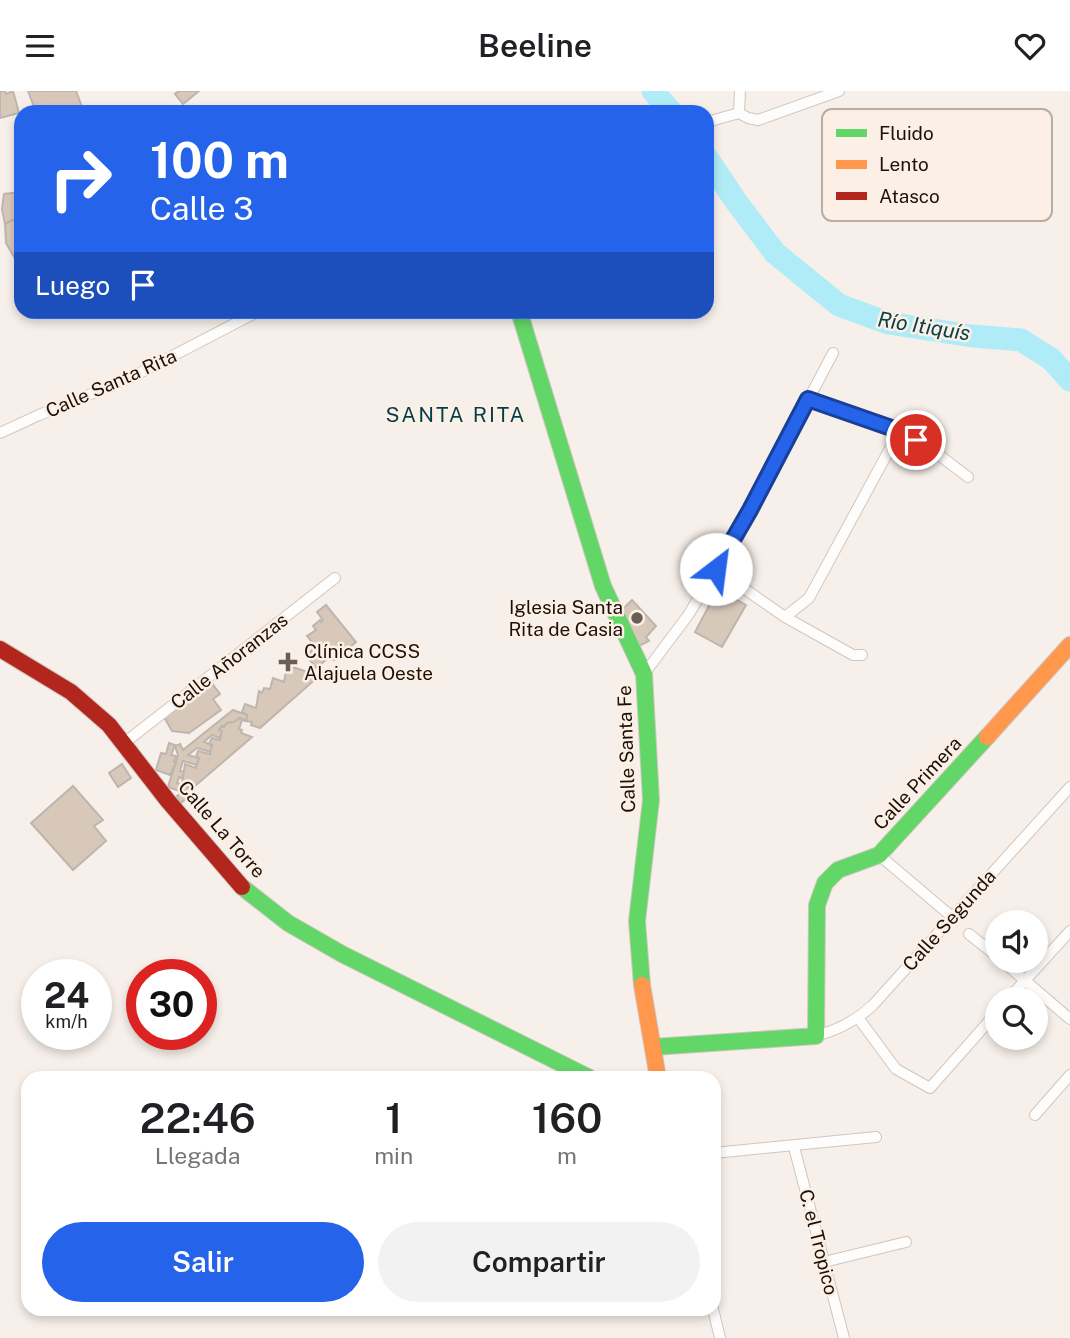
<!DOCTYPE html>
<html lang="es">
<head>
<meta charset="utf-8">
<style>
  :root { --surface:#fff; --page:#f2f2f2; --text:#202124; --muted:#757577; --accent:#2563eb }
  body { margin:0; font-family:"Public Sans",sans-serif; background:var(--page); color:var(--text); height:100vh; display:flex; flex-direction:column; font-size:26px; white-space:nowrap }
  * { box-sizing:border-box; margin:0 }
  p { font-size:23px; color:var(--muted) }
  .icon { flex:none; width:38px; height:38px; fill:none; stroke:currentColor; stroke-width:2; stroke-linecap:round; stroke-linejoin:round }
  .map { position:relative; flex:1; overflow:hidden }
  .panel { position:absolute; left:21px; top:980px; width:700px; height:245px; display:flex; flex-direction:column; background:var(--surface); border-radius:21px; box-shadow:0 4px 10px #0003 }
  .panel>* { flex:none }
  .banner { position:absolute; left:14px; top:14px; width:700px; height:214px; border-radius:21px; box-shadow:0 4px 10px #0003; background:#2563eb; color:#fff; overflow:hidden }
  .controls { position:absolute; left:985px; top:819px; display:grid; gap:14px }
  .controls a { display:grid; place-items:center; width:63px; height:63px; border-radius:50%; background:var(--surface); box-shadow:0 4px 10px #0003; font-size:35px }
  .speed { position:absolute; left:21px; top:868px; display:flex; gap:14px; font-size:35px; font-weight:700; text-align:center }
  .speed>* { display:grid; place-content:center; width:91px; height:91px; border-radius:50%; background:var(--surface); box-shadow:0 4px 10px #0003; line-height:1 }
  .speed small { font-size:18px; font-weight:400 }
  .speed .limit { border:10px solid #d22; background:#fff; color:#111 }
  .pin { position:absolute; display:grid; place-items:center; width:60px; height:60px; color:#fff; margin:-30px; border:4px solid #fff; border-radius:50%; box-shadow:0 2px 7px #0007 }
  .me { position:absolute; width:77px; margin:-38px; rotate:30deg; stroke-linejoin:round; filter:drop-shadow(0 0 5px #0008) }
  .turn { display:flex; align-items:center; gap:24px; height:147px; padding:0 21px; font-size:32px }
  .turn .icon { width:91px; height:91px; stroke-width:2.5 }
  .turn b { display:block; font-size:49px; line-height:60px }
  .then { display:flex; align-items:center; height:66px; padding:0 21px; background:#0003; gap:14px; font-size:26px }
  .eta { display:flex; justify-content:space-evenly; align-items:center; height:119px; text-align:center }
  .eta b { font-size:42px; font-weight:600; line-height:49px }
  .cta { display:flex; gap:14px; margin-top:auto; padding:14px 21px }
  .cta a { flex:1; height:80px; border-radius:42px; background:var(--accent); color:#fff; font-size:28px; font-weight:600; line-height:80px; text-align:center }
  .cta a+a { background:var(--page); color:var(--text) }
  header { display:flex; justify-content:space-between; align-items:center; height:91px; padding:0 21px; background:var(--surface); font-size:32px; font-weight:600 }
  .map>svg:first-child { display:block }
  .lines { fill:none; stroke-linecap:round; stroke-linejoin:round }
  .river { stroke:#b0ecf7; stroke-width:23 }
  .building { fill:#d8c8ba; stroke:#bdb5ae; stroke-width:2 }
  .street-casing { stroke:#cfc6bf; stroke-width:12 }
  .fast-casing { stroke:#cfc6bf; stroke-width:18 }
  .slow-casing { stroke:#cfc6bf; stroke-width:18 }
  .jam-casing { stroke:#cfc6bf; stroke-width:18 }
  .street { stroke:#fefdfc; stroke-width:10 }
  .fast { stroke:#63d668; stroke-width:16 }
  .slow { stroke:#ff974d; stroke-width:16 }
  .jam { stroke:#b3261e; stroke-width:16 }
  .route-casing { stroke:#184099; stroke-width:18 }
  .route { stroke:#2563eb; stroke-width:12 }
  .poi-dot { fill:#685f57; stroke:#fcefe5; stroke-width:2.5 }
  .labels { text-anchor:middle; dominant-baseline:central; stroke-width:5; stroke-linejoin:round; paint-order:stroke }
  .street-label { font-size:19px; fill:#1b1108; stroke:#fcefe5 }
  .poi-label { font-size:19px; fill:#1b1108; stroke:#fcefe5; text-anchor:end }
  .water-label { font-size:21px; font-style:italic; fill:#074149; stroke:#fcefe5 }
  .neighbourhood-label { font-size:21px; letter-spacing:2px; fill:#003f49; stroke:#fcefe5 }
  .key { fill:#fcefe5; stroke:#b8aca3; stroke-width:2 }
  .key-label { font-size:19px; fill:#1b1108 }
</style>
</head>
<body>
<header><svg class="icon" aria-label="menu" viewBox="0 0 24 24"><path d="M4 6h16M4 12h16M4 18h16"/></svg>Beeline<svg class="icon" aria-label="heart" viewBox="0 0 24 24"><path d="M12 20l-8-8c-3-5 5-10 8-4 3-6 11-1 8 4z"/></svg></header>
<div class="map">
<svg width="1070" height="1247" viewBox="0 0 1070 1247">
  <rect width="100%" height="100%" fill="#f7f0ea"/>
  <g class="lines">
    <g class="river">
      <polyline points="653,0 671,21"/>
      <polyline points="707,67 735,109 775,162 839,214 888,232 972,245 1021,249 1051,268 1070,289"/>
    </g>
  </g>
  <g class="building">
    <polygon points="0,0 5,0 6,3 13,0 19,22 0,27"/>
    <polygon points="28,0 76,0 84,21 36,21"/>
    <polygon points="179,0 199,0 183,13 175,3"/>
    <polygon points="21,101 21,125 5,133 2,118 4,103"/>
    <polygon points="21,125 21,178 6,152 5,133"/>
    <polygon points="718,498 746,514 722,556 695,541"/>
    <polygon points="632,509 656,535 646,546 649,550 639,555 622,519"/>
    <polygon points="326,514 356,551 334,569 331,565 316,577 306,564 316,556 307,545 316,539 313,535 320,529 321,531 323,529 317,521"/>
    <polygon points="287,574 319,585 260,637 251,634 252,631 246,630 247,624 242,621 245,613 256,617 259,600 262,602 264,597 270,598 273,587 284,591"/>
    <polygon points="211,591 220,603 213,608 221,619 189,642 172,640 164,626"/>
    <polygon points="233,619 247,624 246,630 240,627 234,631 227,632 224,636 222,635 219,639 222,640 220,647 212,644 204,651 212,654 211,661 197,657 188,664 199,667 197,674 183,670 180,680 185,681 183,688 179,686 177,692 192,697 190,704 181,712 176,706 182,701 168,696 178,664 175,655 180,653 183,659"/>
    <polygon points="240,627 246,630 242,629 239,638 242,639 241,642 252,646 195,695 182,692 185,673 196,677 199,667 196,666 198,660 210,663 212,654 209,653 212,647 220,649 222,640 219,639 222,635 224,636 227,632 234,631"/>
    <polygon points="169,652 175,654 171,664 176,665 174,671 176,672 170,684 156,679 161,662 166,663"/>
    <polygon points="122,673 131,687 118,696 109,682"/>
    <polygon points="73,695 103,729 94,735 106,750 73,779 31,732"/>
  </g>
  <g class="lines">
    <defs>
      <g id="street">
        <polyline points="739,22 748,27 758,29 839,0"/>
        <polyline points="739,22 740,0"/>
        <polyline points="707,31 739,22"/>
        <polyline points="809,308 900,339 931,358 968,386"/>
        <polyline points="0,342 39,324 128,288 259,220"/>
        <polyline points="716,478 785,526 853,564 862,564"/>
        <polyline points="785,526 809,507 900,339"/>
        <polyline points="644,583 689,523 750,419 833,262"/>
        <polyline points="123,653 335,487"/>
        <polyline points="879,764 951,825"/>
        <polyline points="969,843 998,866"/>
        <polyline points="1002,870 1070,928"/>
        <polyline points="1008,908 1070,840"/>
        <polyline points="859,928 896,978 930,997 998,920"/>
        <path d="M816,945C838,939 856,930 873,914L1070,696"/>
        <polyline points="1035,1024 1070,984"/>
        <polyline points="794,1056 844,1247"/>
        <polyline points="714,1062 876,1046"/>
        <polyline points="824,1171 906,1151"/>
        <polyline points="713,1218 720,1247"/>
      </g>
      <g id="fast">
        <polyline points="519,220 603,495 644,583 651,709 637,830 642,894"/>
        <polyline points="242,796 288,832 342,863 590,987"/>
        <polyline points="653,956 816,945 817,814 825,792 838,779 879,764 987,646"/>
      </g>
      <g id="slow">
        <polyline points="987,646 1070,554"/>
        <polyline points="642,894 658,987"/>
      </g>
      <polyline id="jam" points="0,558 71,601 109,634 168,710 242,796"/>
    </defs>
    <use href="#street" class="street-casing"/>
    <use href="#fast" class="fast-casing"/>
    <use href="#slow" class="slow-casing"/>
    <use href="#jam" class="jam-casing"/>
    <use href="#street" class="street"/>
    <use href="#fast" class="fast"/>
    <use href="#slow" class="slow"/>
    <use href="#jam" class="jam"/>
  </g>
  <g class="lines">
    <defs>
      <polyline id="route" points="716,478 750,419 808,308 900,340 916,349"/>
    </defs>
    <use href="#route" class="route-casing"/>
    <use href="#route" class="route"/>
  </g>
  <g class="poi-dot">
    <circle cx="637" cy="527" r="7"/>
    <path d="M284.5 560.5h7v7h7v7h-7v7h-7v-7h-7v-7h7z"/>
  </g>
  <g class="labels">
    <g class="street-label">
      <text transform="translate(111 292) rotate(-24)">Calle Santa Rita</text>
      <text transform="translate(229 570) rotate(-38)">Calle Añoranzas</text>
      <text transform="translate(626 658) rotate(-92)">Calle Santa Fe</text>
      <text transform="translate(917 692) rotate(-47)">Calle Primera</text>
      <text transform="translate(222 738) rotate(49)">Calle La Torre</text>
      <text transform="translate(949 829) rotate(-48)">Calle Segunda</text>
      <text transform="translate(819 1151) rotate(76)">C. el Tropico</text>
    </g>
    <g class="poi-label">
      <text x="623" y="516">Iglesia Santa<tspan x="623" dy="22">Rita de Casia</tspan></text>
      <text x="304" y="560" text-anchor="start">Clínica CCSS<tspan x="304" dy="22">Alajuela Oeste</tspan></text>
    </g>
    <g class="water-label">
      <text transform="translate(924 235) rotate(9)">Río Itiquís</text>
    </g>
    <g class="neighbourhood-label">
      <text x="456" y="323">SANTA RITA</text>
    </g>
  </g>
  <rect x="822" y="18" width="230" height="112" rx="10" class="key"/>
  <rect x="836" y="38" width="31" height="8" fill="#63d668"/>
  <rect x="836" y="69" width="31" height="9" fill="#ff974d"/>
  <rect x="836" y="101" width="31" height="8" fill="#b3261e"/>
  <g class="key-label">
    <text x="879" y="49">Fluido</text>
    <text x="879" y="80">Lento</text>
    <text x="879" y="112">Atasco</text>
  </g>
</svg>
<div class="controls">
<a><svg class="icon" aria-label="sound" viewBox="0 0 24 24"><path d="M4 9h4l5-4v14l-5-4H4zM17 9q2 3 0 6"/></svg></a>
<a><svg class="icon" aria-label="search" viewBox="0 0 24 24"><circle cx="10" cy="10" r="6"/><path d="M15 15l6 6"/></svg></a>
</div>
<div class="speed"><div>24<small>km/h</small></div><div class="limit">30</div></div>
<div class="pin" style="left:916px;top:349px;background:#d93025"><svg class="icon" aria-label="arrive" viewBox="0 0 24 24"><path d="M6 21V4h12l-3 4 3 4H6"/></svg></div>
<svg class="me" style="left:716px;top:478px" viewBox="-20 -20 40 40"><circle r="19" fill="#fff"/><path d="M0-13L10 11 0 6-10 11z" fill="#2563eb"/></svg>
<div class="banner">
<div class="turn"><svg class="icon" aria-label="right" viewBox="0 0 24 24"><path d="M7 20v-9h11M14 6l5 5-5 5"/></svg><div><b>100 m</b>Calle 3</div></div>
<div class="then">Luego<svg class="icon" aria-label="arrive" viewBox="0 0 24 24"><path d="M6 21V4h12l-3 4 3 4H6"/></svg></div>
</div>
<section class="panel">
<div class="eta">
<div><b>22:46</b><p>Llegada</p></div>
<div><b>1</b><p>min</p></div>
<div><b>160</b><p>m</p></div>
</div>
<div class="cta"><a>Salir</a><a>Compartir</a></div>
</section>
</div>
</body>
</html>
